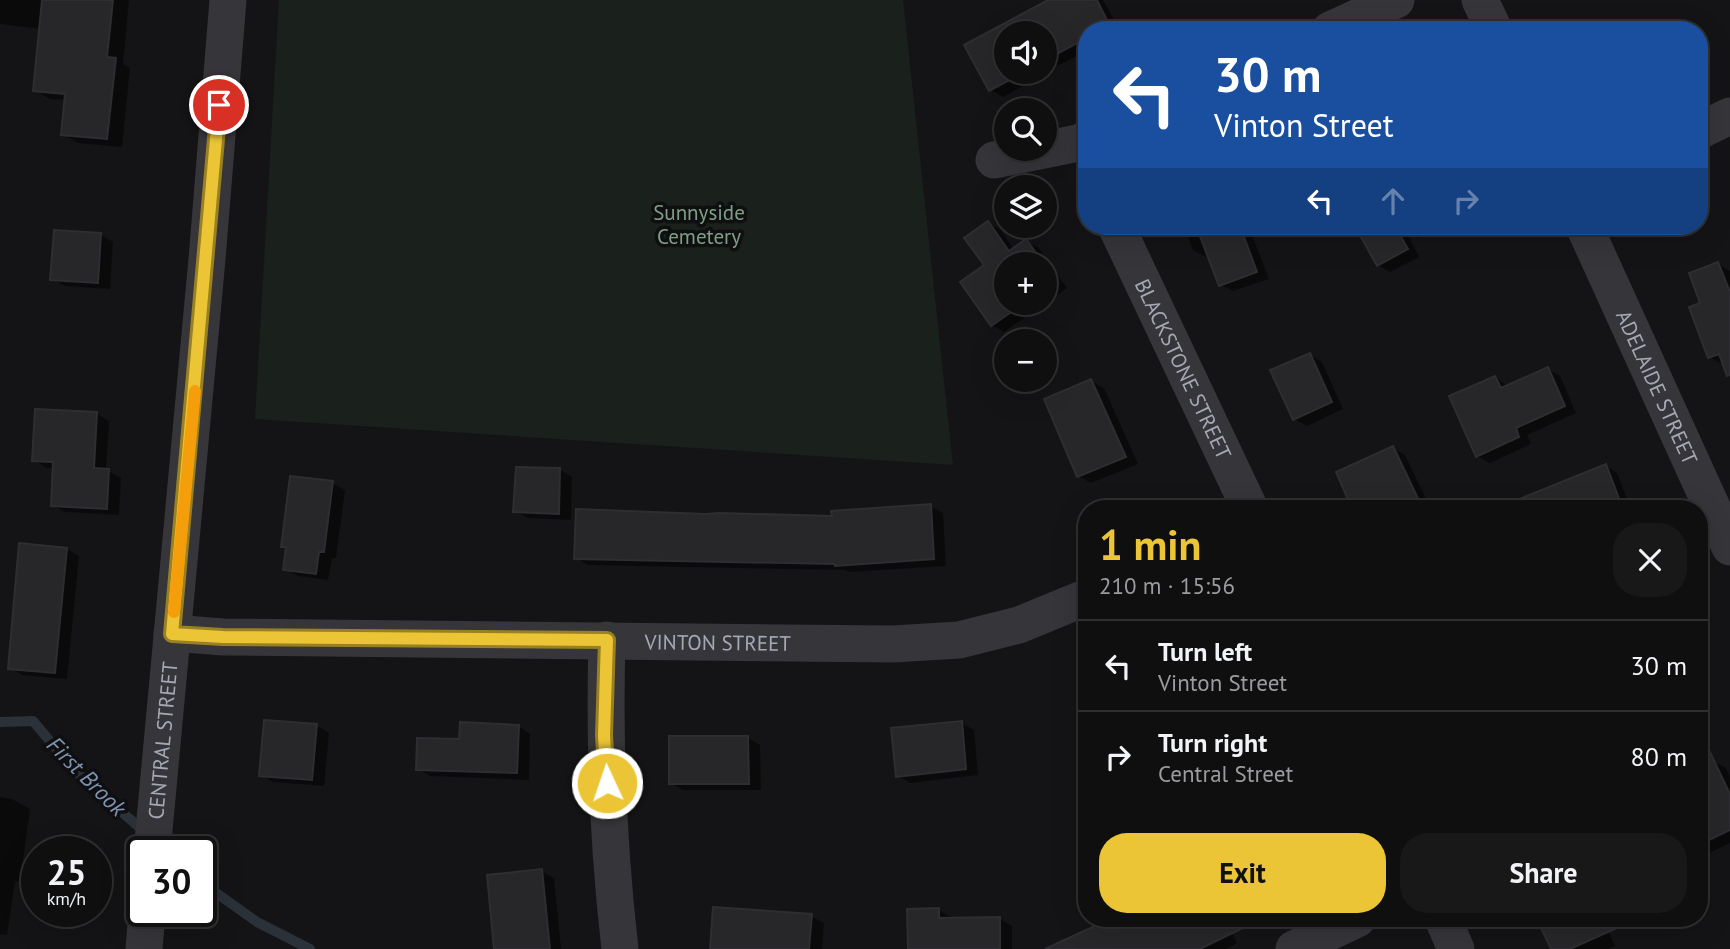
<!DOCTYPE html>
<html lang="en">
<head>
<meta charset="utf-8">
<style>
  :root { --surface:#0f0f10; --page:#181819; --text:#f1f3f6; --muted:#9b9c9f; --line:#2f2f30; --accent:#ecc536 }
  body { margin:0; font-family:"PT Sans",sans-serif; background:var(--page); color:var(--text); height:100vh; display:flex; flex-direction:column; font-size:26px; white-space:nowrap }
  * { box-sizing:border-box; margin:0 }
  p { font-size:23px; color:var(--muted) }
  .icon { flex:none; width:38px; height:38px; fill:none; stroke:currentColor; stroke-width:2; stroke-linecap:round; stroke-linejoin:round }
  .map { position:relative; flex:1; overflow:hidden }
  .panel { position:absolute; left:1078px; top:500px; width:630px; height:427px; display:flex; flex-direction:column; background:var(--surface); border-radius:28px; box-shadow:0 7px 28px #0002,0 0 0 2px var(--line) }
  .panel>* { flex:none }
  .banner { position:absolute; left:1078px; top:21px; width:630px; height:214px; border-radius:28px; box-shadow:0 7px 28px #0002,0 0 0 2px var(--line); background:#1a4fa0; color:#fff; overflow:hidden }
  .controls { position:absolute; left:994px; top:21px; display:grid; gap:14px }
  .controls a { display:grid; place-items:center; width:63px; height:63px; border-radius:50%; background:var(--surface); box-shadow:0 7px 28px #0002,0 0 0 2px var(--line); font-size:35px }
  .speed { position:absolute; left:21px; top:836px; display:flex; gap:14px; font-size:35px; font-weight:700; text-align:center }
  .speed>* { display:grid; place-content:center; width:91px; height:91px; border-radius:50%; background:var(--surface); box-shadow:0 7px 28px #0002,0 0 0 2px var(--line); line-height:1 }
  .speed small { font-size:18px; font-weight:400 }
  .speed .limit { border:4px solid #111; border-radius:10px; background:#fff; color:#111 }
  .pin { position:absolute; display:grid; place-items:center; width:60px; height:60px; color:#fff; margin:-30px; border:4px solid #fff; border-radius:50%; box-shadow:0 2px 7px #0007 }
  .me { position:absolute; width:77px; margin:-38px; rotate:357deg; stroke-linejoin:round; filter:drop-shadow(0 0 5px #0008) }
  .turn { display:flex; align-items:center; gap:24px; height:147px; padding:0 21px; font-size:32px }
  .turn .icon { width:91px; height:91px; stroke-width:2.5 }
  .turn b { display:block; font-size:49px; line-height:60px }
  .lanes { display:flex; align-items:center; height:66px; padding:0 21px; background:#0003; justify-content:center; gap:35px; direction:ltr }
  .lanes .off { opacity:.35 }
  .round { display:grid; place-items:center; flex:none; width:74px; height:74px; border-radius:28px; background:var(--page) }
  .summary { display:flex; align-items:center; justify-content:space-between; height:119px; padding:0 21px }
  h1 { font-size:42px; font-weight:700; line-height:52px; color:var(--accent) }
  .button { display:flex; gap:14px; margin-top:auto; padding:14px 21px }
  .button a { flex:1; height:80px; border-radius:28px; background:var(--accent); color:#111; font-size:28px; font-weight:700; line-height:80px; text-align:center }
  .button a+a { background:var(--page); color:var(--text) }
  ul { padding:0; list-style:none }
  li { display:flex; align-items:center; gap:21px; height:91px; padding:0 21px; border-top:2px solid var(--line) }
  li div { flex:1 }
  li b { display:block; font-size:26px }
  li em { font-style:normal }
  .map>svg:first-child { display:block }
  .green { fill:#1a201c }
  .shadow { fill:#0007; fill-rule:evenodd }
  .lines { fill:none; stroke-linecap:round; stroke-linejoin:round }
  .stream { stroke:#2b3139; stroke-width:10 }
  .building { fill:#27272a; stroke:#2e2e32; stroke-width:2 }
  .minor { stroke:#35353a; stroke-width:37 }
  .route-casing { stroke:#998023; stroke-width:18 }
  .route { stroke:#ecc536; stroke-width:12 }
  .slow { stroke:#f59e0b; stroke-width:12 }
  .labels { text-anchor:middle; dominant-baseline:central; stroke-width:7; stroke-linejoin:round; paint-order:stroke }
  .park-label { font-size:21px; fill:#7ea084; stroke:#0f0f11 }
  .street-label { font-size:21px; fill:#a6a9b5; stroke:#0f0f11 }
  .water-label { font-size:23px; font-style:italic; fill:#7e92b0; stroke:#0f0f11 }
</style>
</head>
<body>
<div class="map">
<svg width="1730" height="949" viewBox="0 0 1730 949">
  <rect width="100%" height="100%" fill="#141416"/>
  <polygon class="green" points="279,0 903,0 953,465 255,419"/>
  <g class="shadow">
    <polygon points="0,0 129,0 123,64 130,68 122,147 78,143 63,134 66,100 50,99 35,90 41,29 0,24"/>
    <path d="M1052,0H1103L1120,30H1087V51L1035,77L1036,79L1003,97L991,90L966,45ZM1006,33H1045V72H1006Z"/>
    <polygon points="1650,22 1663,30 1633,30"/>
    <path d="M988,223L1001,230L1014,250L1026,241L1039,248L1067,288L1004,332L992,325L986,266ZM1006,264H1045V303H1006Z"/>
    <polygon points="1184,226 1262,226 1264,230 1252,235 1269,279 1233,291 1220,284 1209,256 1206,257 1193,250"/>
    <polygon points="1371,226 1441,226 1418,238 1406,231 1419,257 1390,272 1378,265 1360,232"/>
    <polygon points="101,235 113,242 110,289 65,286 52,279"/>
    <polygon points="1718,264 1730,271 1730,361 1722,364 1709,357 1702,304"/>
    <polygon points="1310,355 1322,362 1343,409 1307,426 1294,419"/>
    <polygon points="1548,369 1560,376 1576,413 1527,435 1531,444 1490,463 1477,456 1495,378 1508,386"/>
    <polygon points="1091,381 1104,388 1138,464 1091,483 1078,476"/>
    <polygon points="97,414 109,421 106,470 121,478 119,515 65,512 52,505 54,468 46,468 34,460"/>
    <polygon points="1393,448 1405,455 1431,509 1365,509 1350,500"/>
    <polygon points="1606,466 1617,473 1631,509 1524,509 1552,498"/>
    <polygon points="560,470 572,477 571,520 528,518 515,511"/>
    <polygon points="332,483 345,490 336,558 332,558 328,580 298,576 285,569 288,548 283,546"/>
    <polygon points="930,506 943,513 946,566 849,572 845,570 588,565 576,558 834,518"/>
    <polygon points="67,549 79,556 67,679 22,675 10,668"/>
    <polygon points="962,723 974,730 978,775 910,783 898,776"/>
    <polygon points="316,725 329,733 324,786 273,782 261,775"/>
    <polygon points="518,726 530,734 529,780 430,776 418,769 461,741"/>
    <polygon points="748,738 760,745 761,790 683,790 670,783"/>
    <polygon points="1713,761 1726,768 1730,777 1730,843 1705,855 1699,852 1699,768"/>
    <polygon points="0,797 12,799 30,809 20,882 15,881 7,935 0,934"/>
    <polygon points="541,871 554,878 561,949 499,949"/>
    <polygon points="939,910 951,917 951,919 1000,919 1012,926 1012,949 909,949"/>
    <polygon points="811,916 824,923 822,949 711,949"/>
    <polygon points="1114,919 1123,919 1132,924 1134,929 1155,919 1225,919 1237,943 1226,949 1100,949 1090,930"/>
    <polygon points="1539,919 1603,919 1615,946 1608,949 1553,949"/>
  </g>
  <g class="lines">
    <g class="stream">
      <polyline points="0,722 33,721 76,772 147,834"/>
      <polyline points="201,882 257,922 310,949"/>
    </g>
  </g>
  <g class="building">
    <polygon points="42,0 113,0 107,57 116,58 107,139 61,135 65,94 33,91"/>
    <polygon points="1048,0 1097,0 1110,26 1103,30 1087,30 1087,38 1045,60 1045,33 1006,33 1006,72 1025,72 989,91 964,45"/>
    <polygon points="988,221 1009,251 1026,239 1044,264 1006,264 1006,303 1024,303 991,326 960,282 984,265 964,238"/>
    <polygon points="1196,226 1240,226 1257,272 1219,286"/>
    <polygon points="1355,226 1395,226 1408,249 1377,266"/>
    <polygon points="54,230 101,233 98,283 50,280"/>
    <polygon points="1718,262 1730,292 1730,375 1727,376 1719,354 1708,358 1689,307 1700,303 1689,273"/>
    <polygon points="1045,265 1055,280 1045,288"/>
    <polygon points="1310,353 1332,402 1293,420 1270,370"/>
    <polygon points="1548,367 1565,406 1516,428 1519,437 1476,457 1449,396 1495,376 1501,388"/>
    <polygon points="1091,379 1126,457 1077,477 1044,399"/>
    <polygon points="35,409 97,412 94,468 109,469 107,509 51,506 53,462 32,461"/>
    <polygon points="1393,446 1423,509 1363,509 1358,498 1349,502 1336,472"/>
    <polygon points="1606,464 1623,509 1498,509 1497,508"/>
    <polygon points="516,467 560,468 559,514 513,512"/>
    <polygon points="290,476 333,481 324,552 319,552 316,574 283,570 286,547 281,547"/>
    <polygon points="931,504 934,559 835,566 835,564 574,559 576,509 705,514 720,513 832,516 831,511"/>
    <polygon points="19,543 67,548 55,673 8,669"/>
    <polygon points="264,720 317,724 312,780 259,776"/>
    <polygon points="962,721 966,769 896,777 891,728"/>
    <polygon points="460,722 519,725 517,773 416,770 417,738 459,739"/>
    <polygon points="1699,729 1730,794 1730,830 1699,845"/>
    <polygon points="669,736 748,736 749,784 669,784"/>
    <polygon points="542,869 550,949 494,949 487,875"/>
    <polygon points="713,907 812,914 809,949 710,949"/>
    <polygon points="939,908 939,918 1000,917 1000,949 908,949 907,909"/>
    <polygon points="1110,919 1261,919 1200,949 1045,949"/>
    <polygon points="1537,919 1637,919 1570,949 1551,949"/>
  </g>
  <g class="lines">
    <g class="minor">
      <polyline points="1480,0 1494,30"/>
      <polyline points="1330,30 1396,0"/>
      <polyline points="1699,131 1730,116"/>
      <polyline points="994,160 1078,143 1087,139"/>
      <path id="s1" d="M1116,226L1250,509"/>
      <path id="s2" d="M1584,226L1730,547"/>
      <path id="s3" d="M172,633L223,637L893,644L959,640L1019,625L1087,597"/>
      <path d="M607,640C604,745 608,845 620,949"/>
      <path id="s4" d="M152,852L207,259L228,0"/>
      <polyline points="1443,919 1456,949"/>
      <polyline points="144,949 147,912"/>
      <polyline points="1294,949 1357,919"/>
    </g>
  </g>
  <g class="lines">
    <defs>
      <polyline id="route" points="219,105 172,634 223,637 607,640 604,735 607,783"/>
    </defs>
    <use href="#route" class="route-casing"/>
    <use href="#route" class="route"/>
    <polyline class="slow" points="174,612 195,391"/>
  </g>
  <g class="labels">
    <g class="park-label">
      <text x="699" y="212">Sunnyside<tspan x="699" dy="24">Cemetery</tspan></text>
    </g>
    <g class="street-label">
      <text stroke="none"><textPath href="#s1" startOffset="158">BLACKSTONE STREET</textPath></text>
      <text stroke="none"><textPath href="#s2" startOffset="177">ADELAIDE STREET</textPath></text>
      <text stroke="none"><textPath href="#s3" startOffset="546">VINTON STREET</textPath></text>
      <text stroke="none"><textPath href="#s4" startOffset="112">CENTRAL STREET</textPath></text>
    </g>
    <g class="water-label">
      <text transform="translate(87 776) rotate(45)">First Brook</text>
    </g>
  </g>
</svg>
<div class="controls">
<a><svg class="icon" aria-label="sound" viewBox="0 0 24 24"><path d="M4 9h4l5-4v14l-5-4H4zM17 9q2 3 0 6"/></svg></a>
<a><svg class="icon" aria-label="search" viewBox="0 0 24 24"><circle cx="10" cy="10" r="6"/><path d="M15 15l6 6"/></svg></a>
<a><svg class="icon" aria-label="layers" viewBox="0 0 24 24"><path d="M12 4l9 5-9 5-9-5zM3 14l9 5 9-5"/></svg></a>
<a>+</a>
<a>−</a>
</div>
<div class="speed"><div>25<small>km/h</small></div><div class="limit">30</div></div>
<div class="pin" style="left:219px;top:105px;background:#d93025"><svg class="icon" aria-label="arrive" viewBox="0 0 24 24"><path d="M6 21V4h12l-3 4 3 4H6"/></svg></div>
<svg class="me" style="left:607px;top:783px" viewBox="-20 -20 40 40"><circle r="17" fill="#ecc536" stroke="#fff" stroke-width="3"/><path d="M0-11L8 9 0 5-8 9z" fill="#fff"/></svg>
<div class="banner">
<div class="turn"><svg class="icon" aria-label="left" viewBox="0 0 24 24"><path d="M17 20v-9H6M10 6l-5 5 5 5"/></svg><div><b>30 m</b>Vinton Street</div></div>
<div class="lanes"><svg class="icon" aria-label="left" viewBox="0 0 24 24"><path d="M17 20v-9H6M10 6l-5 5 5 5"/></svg><svg class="icon off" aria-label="ahead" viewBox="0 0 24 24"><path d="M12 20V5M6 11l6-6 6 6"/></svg><svg class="icon off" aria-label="right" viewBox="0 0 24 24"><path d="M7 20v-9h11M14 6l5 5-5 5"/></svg></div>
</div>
<section class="panel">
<div class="summary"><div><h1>1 min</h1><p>210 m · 15:56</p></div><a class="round"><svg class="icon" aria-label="close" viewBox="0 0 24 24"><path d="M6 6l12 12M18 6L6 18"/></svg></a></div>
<ul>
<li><svg class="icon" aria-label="left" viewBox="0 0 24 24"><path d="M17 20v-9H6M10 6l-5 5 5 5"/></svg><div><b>Turn left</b><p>Vinton Street</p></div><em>30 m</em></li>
<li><svg class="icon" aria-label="right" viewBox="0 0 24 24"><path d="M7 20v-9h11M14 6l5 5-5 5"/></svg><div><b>Turn right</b><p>Central Street</p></div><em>80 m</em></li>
</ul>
<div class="button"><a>Exit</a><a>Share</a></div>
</section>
</div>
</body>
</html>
